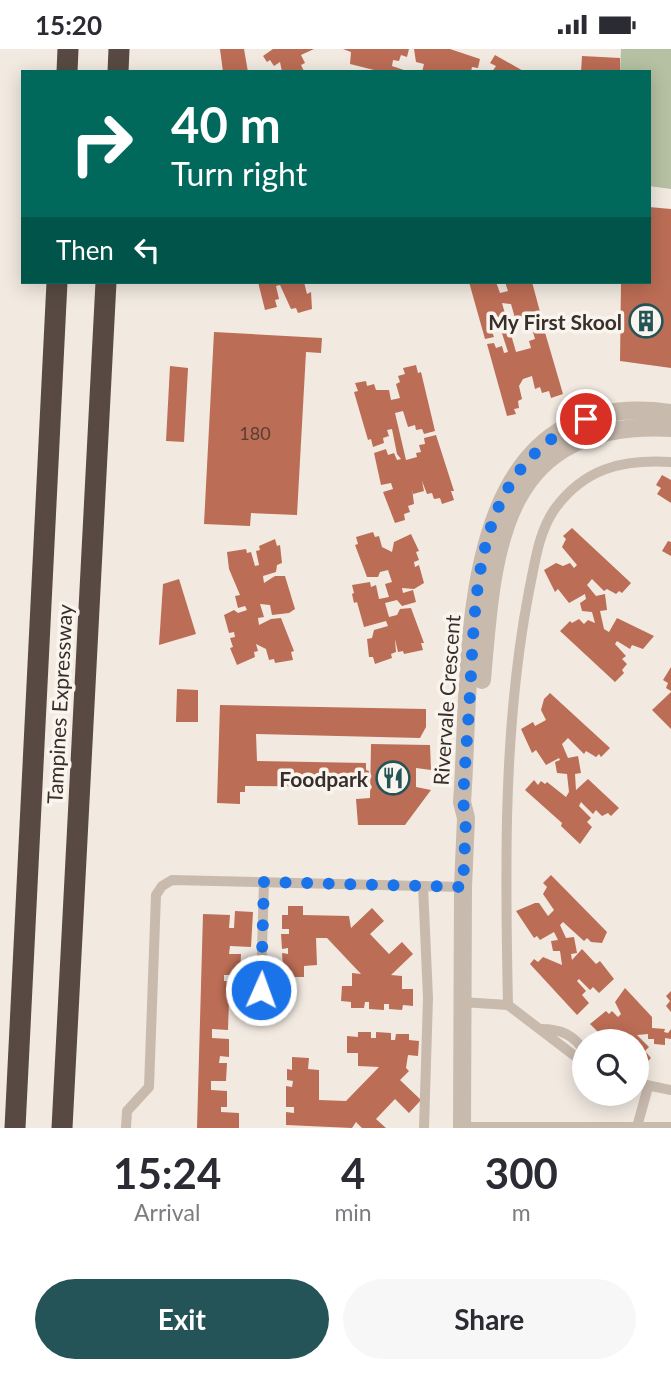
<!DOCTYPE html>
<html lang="en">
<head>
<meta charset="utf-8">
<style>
  :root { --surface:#fff; --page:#f7f7f7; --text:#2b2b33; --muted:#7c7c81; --accent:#245457 }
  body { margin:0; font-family:Lato,sans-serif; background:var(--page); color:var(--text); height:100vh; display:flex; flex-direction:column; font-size:26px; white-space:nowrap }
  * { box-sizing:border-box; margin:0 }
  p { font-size:23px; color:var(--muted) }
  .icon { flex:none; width:38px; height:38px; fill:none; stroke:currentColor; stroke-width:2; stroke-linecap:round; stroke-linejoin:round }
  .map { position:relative; height:1079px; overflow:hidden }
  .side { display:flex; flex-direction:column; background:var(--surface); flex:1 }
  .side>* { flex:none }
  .top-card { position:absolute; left:21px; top:21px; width:630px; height:214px; border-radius:0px; box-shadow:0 4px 18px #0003; background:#00695c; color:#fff; overflow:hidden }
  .tools { position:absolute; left:572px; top:980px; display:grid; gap:14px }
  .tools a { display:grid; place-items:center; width:77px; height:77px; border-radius:50%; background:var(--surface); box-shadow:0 4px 18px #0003; font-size:35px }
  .pin { position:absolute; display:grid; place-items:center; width:60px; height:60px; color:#fff; margin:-30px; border:4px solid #fff; border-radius:50%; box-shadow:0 2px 7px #0007 }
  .me { position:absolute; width:77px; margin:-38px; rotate:2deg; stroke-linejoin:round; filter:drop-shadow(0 0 5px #0008) }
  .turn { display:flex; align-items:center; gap:24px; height:147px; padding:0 35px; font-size:32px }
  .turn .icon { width:91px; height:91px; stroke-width:2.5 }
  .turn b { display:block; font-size:49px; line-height:60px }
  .then { display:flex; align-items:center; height:66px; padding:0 35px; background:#0003; gap:14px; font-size:26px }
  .eta { display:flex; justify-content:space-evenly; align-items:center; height:119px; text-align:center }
  .eta b { font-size:42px; font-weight:700; line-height:49px }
  .button { display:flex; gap:14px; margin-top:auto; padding:14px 35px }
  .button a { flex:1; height:80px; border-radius:42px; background:var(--accent); color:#fff; font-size:28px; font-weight:700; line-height:80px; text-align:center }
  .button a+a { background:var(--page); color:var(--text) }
  .status { display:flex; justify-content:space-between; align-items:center; height:49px; padding:0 35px; background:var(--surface); direction:ltr }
  .status svg { height:19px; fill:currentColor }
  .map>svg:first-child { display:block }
  .green { fill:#b6c0a2 }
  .building { fill:#bc6d55 }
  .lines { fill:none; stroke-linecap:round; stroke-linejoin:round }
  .service { stroke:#c9baae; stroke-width:10 }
  .minor { stroke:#c9baae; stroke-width:18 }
  .motorway { stroke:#584a43; stroke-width:21 }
  .route { stroke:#1a73e8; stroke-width:12; stroke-dasharray:0 21.6 }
  .labels { text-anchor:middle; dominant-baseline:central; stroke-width:7; stroke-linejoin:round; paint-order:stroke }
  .number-label { font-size:18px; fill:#593e36 }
  .poi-label { font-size:21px; font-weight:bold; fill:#382f2b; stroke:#f9f4ed; text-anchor:end }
  .street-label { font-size:21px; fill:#382f2b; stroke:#f9f4ed }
</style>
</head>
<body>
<div class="status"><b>15:20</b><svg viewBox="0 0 49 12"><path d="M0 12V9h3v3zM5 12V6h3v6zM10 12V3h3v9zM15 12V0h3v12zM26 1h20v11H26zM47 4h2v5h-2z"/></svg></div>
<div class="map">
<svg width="671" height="1079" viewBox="0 0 671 1079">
  <rect width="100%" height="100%" fill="#f2eae1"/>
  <polygon class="green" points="621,0 671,0 671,140 649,137 649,23 620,23"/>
  <g class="building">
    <polygon points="220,0 244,0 248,23 223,23"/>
    <polygon points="273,0 314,0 301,6 305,14 301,16 304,22 301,23 282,23 280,13 274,17 270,11 267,13 263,7"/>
    <polygon points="343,0 409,0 407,8 401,6 399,12 393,11 392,17 410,23 382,23 350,15 351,3"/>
    <polygon points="414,0 450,0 480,10 478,19 472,18 471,23 422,23 424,15 416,13"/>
    <polygon points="495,6 525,23 492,23 496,17 490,14"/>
    <polygon points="582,7 620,9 620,23 581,23"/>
    <polygon points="649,158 671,160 671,319 620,312 621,233 649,233"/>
    <polygon points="258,233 304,233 307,245 311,243 312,260 298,264 296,259 291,260 280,236 276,237 279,250 275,251 277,258 265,261"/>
    <polygon points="469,233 496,233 500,244 508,242 505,233 532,233 543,274 531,277 530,273 523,275 521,267 515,269 511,255 502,254 516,303 531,299 529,292 535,290 533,283 544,280 563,345 551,349 549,342 542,344 540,338 535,340 532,327 523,330 519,337 522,350 518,352 519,359 514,360 516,365 507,367 487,295 494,294 496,299 502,297 504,304 508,303 499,275 496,275 498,281 492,283 494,288 485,290"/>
    <polygon points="214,283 322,289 321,304 306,303 297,466 251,464 250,477 204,475"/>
    <polygon points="416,316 418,324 421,323 435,382 424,385 422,380 416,381 415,376 408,378 403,362 395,364 406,411 417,408 416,404 421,403 419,396 425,395 424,389 436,386 454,442 451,442 454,451 442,455 440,449 434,450 432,444 427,445 422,432 424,442 413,445 412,439 414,455 408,457 410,463 404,465 405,471 395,474 383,443 393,440 391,434 381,436 374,404 386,400 388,406 394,404 397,411 401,410 397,405 392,380 387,381 389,387 383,389 384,394 373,398 371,390 368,391 354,343 358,342 355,334 366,332 367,337 374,335 376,341 389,341 391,351 400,349 396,335 400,333 398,327 405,325 403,319"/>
    <polygon points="170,317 188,319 184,393 166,392"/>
    <polygon points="662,426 671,431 671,454 657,445 661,439 656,436"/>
    <polygon points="572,479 631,534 622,544 619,542 616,545 607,540 604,542 592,530 587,536 596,547 605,545 607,561 600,562 604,580 609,583 617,569 654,587 643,600 632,596 630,600 617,592 615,595 626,607 622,610 627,615 622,621 624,624 615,633 560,582 570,572 572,574 579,570 584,575 588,571 595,574 592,563 582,562 580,554 586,550 585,545 569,554 558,540 555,543 544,521 556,514 563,517 570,514 574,519 577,516 562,498 566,490 563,487"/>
    <polygon points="373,483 375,488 379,487 382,498 392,503 394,493 411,485 419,502 416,503 419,511 414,513 415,518 419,516 424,534 414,540 402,539 403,544 413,541 416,553 402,557 397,551 385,554 389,568 397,566 400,560 411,559 424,594 421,594 423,601 404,605 403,602 398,603 395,590 396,603 391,605 392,609 375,615 373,608 369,608 367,590 372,589 374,581 388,577 386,572 364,578 357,553 354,554 352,545 354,544 352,536 370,533 371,538 376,536 379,550 389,548 385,535 392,533 388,521 380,523 378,528 367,528 355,496 358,495 356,488"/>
    <polygon points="275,490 277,497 280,496 282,514 277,516 276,523 263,527 264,534 275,527 285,527 295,560 289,564 272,566 270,556 260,555 264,568 258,569 259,576 271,570 281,569 294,602 291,603 293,611 275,614 274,610 269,611 266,600 256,595 258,602 254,603 255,608 237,616 230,599 233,598 230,589 235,588 234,583 229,584 224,566 234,561 238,564 247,561 245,557 238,559 235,547 240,546 229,520 227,503 246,500 247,504 251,503 255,517 259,516 256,502 260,501 259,497"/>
    <polygon points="668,492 671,493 671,507 662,502"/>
    <polygon points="179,530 196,585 159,596 163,535"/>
    <polygon points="671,618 671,642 666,639 668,634 663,631"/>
    <polygon points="177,640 198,641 198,673 176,673"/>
    <polygon points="671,643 671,680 652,661"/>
    <polygon points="550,644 610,699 601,708 599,705 596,708 586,702 584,705 568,689 562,695 568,709 578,707 581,724 575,725 576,741 588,730 619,759 611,767 608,764 602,767 596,761 593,765 581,753 579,757 591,769 587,773 592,778 580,795 561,777 562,774 525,741 534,731 538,736 541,732 545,735 547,733 566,748 569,743 567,725 557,724 555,713 560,711 559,709 546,716 536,701 532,704 521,680 533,673 535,677 546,671 541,661 544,650"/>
    <polygon points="220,656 426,660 426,678 420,689 256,685 257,712 366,714 366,721 369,722 368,738 245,737 245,743 240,743 240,755 217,754"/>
    <polygon points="371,695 430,696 431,721 416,719 416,738 431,741 405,776 358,776 356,750 370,749"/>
    <polygon points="551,826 607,883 602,894 591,893 587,889 584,892 563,873 560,876 566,889 574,888 577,904 571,905 572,911 582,900 596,915 600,912 614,930 599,944 593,938 590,941 579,930 577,932 586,942 582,946 589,954 577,966 530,915 534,910 538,913 543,908 562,916 560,902 553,902 551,892 558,891 554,883 540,891 537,887 534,889 516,862 535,854 539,854 548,867 554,861 543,845 547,838 543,834"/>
    <polygon points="288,857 303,857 303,866 349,867 351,879 372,859 384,872 370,885 389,905 402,893 413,905 391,926 402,927 402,940 413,940 413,957 403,956 402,961 389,960 389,955 384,955 384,961 369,960 369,953 365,953 364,959 351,959 351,953 341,952 342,937 352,937 352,924 361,925 327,889 316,889 317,916 304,917 304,928 288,928 288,918 283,918 282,904 288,905 288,899 282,900 281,885 289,885 289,880 282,880 282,866 288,866"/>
    <polygon points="235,862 253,863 251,898 230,897 229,905 241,905 240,926 224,926 224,932 240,933 240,951 229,951 228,981 212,980 212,989 229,990 229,1008 220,1007 219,1014 227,1014 226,1032 211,1032 211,1041 227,1042 227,1058 221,1058 221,1063 239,1064 239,1079 197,1079 203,865 230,866 229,879 234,879"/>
    <polygon points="625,939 652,968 652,979 665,980 664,983 668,984 671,980 671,990 665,989 665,996 654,995 654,990 648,990 648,985 637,986 649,998 645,1002 651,1009 637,1023 637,992 607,992 590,975 606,962 609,965 612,962 618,968 621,965 615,953"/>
    <polygon points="671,942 671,963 666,957 670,952 666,947"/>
    <polygon points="358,983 371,983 371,989 376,989 376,983 391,984 391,991 395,991 396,985 409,985 409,991 419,992 418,1007 408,1006 406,1019 409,1022 400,1031 421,1051 409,1064 395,1050 376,1070 386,1079 362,1079 356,1073 352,1079 286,1076 286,1063 294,1064 294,1058 286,1058 286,1037 292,1038 293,1032 287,1031 287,1020 292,1021 292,1008 309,1009 308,1020 319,1021 319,1051 346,1052 379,1018 358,1017 358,1004 347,1004 347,987 358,988"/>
  </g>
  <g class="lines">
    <g class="service">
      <polyline points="423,837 428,949 424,1079"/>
      <polyline points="462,953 508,956 584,1014"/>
      <path d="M508,956C505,819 503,677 529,542C535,514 538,485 554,461C584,419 623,410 671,413"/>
      <polyline points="260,968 264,833"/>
      <path d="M541,980C561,980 574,986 584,1002"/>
      <polyline points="637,1034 671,1041"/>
      <polyline points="462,1078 671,1078"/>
      <polyline points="637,1078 648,1038"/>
      <polyline points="126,1079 127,1062 149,1038 156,846 162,837 172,831 463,838"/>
    </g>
    <g class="minor">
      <path d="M482,631C493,498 500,370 671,379"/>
      <path d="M462,1079L463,838L466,769L462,753C473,610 449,333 671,364"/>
    </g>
    <g class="motorway">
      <polyline points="67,23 68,0"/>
      <polyline points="118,23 119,0"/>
      <polyline points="15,1079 57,233"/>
      <polyline points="62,1079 106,233"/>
    </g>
  </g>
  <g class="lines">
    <path class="route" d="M261,941L264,833L463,838L466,769L463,753C465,710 469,668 471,625C476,525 481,417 586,370"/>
  </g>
  <defs>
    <symbol id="building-ring" viewBox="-11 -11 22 22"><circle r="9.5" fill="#f9f4ed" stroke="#245457" stroke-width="1.5"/><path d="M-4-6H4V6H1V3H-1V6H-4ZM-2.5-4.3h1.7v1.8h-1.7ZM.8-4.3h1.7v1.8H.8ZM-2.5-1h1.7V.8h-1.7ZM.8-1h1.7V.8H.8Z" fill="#245457"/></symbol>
    <symbol id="restaurant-ring" viewBox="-11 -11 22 22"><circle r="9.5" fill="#f9f4ed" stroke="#245457" stroke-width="1.5"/><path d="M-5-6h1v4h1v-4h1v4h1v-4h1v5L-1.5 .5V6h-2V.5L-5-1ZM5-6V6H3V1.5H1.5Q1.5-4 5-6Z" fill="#245457"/></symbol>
  </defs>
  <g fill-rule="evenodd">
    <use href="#building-ring" x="627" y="253" width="38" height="38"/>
    <use href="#restaurant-ring" x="374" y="710" width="38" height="38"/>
  </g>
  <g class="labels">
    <g class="number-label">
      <text x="255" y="384">180</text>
    </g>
    <g class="poi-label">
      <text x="622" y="272">My First Skool</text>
      <text x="368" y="729">Foodpark</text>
    </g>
    <g class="street-label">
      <text transform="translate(446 651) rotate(-86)">Rivervale Crescent</text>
      <text transform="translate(59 655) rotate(-87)">Tampines Expressway</text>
    </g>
  </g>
</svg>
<div class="tools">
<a><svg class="icon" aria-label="search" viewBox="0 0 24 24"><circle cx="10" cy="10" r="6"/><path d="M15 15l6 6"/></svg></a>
</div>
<div class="pin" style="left:586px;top:370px;background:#d93025"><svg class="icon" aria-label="arrive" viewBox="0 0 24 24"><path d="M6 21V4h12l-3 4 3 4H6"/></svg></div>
<svg class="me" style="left:261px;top:941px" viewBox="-20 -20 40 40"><circle r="17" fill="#1a73e8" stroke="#fff" stroke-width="3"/><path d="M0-11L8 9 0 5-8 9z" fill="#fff"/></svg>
<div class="top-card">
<div class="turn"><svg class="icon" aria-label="right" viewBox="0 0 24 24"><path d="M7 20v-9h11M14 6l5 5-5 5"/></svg><div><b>40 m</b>Turn right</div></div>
<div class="then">Then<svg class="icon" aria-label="left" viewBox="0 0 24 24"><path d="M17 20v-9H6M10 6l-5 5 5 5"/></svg></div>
</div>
</div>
<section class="side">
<div class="eta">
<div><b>15:24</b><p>Arrival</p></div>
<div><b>4</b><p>min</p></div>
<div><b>300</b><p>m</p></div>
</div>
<div class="button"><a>Exit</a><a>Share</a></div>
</section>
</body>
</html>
